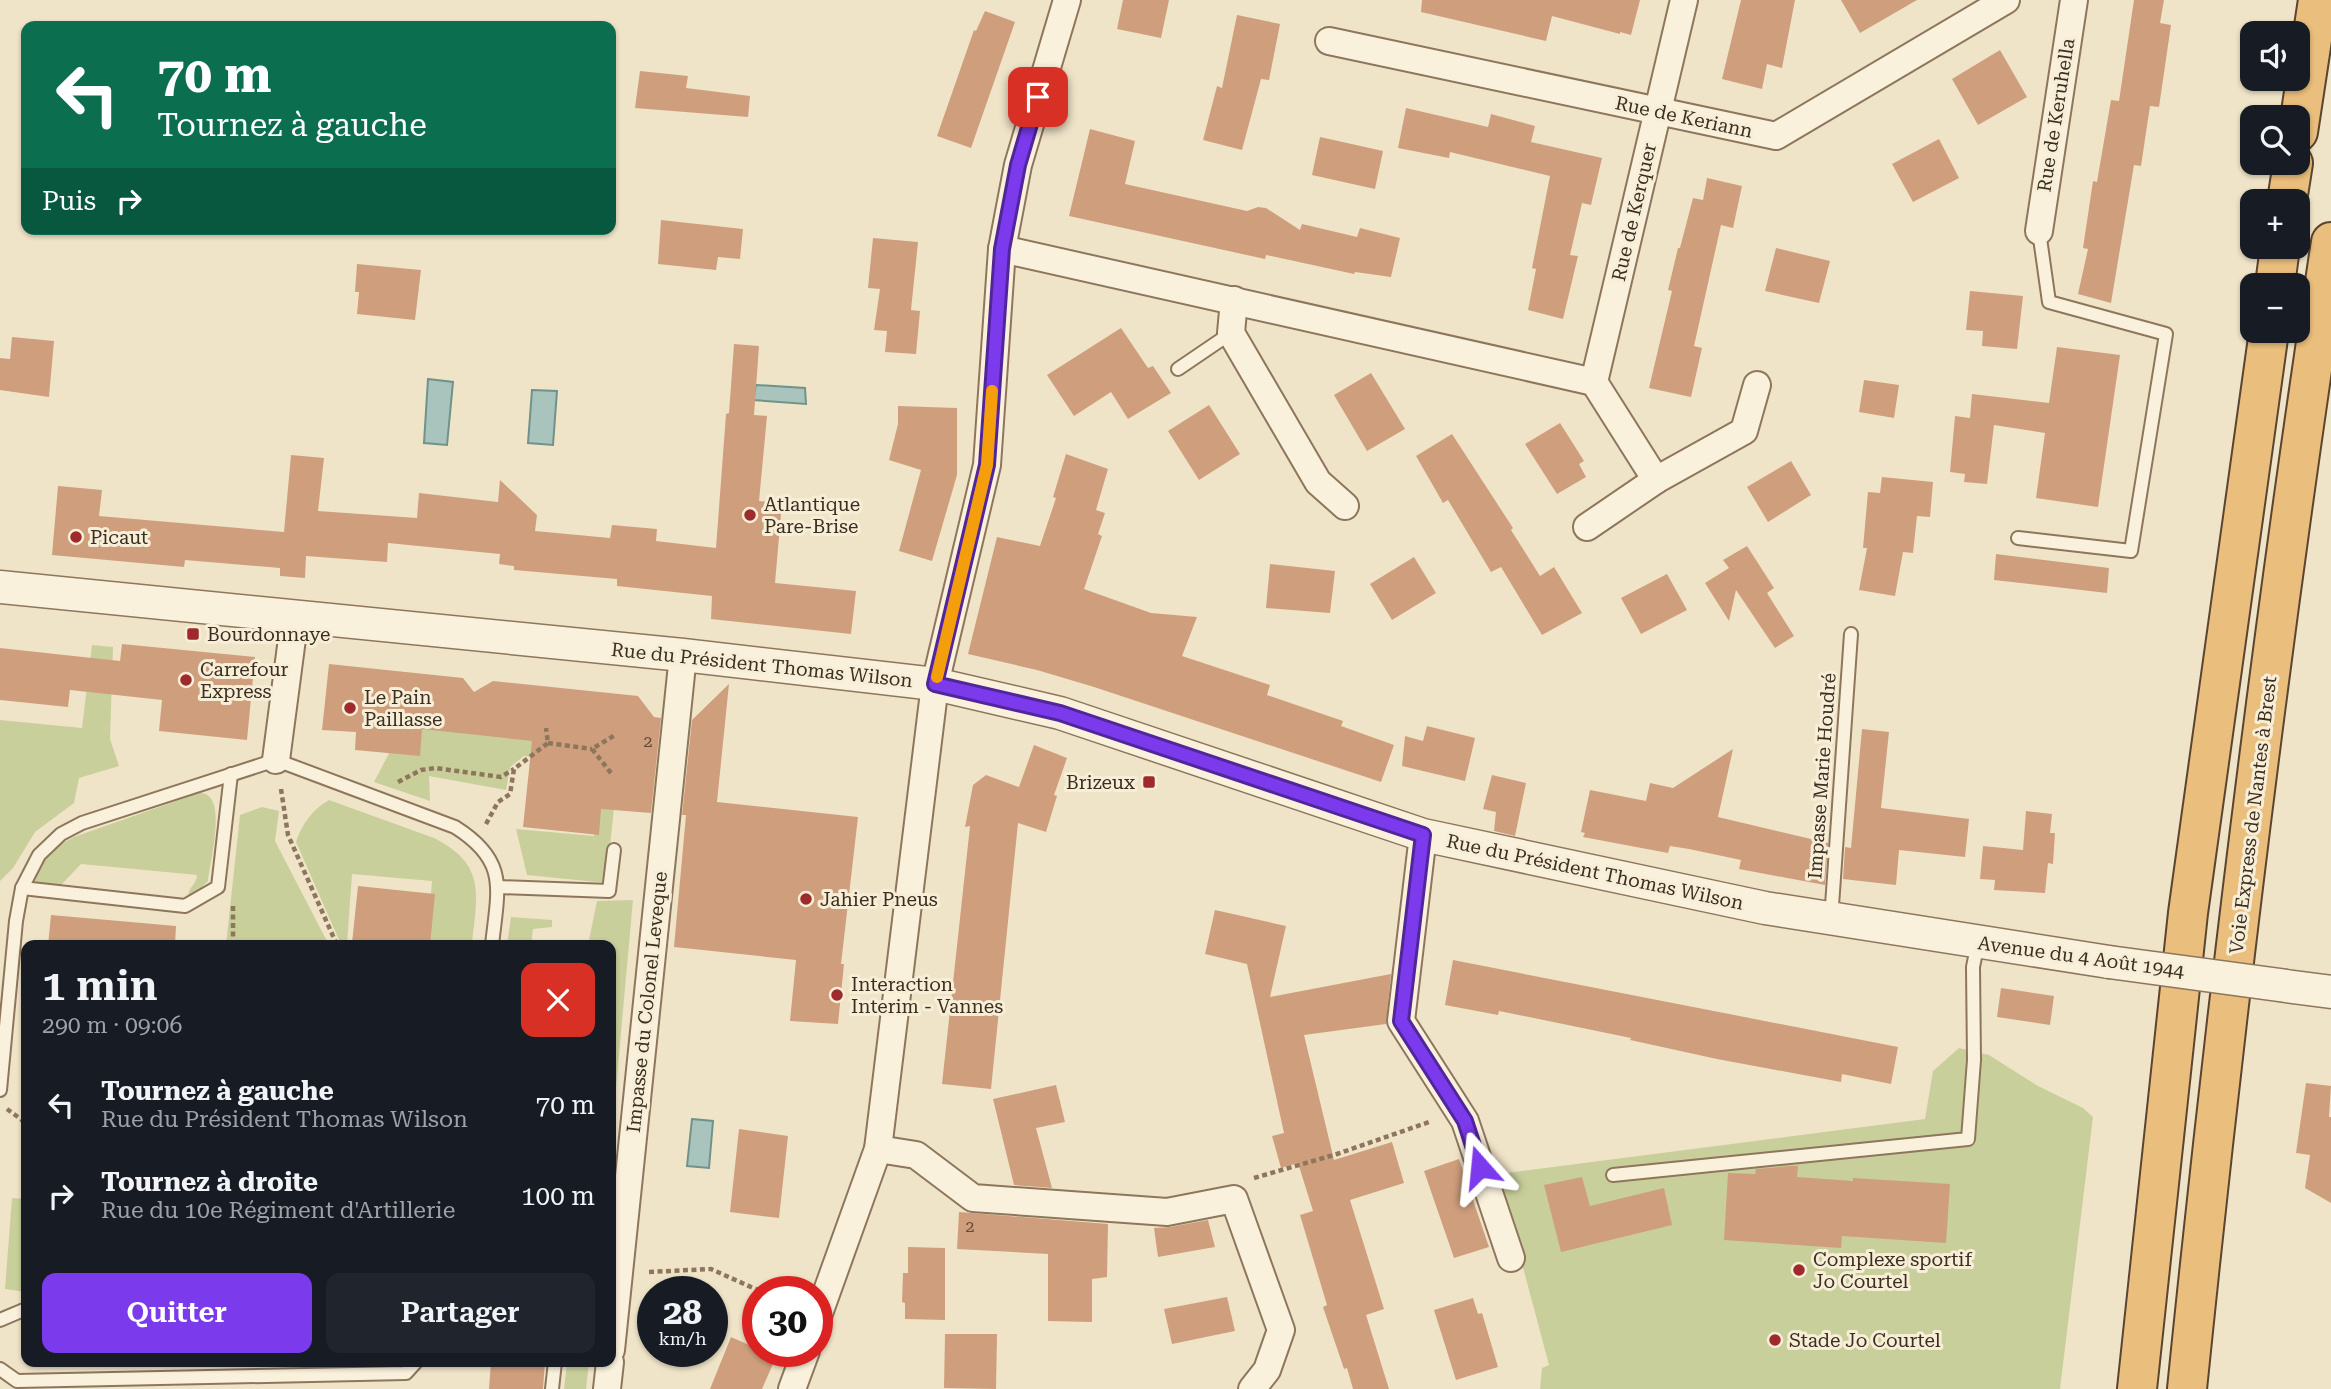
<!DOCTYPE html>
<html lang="fr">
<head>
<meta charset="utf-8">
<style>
  :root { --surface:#171b24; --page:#20242c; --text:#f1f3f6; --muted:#9ea1a6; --accent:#7c3aed }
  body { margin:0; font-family:"Roboto Serif",serif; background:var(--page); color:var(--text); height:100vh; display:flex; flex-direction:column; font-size:26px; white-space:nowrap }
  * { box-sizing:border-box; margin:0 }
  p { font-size:23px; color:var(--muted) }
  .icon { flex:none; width:38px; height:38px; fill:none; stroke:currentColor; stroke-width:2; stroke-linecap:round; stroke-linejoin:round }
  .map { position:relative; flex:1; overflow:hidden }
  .panel { position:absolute; left:21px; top:940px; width:595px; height:427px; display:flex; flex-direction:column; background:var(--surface); border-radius:14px; box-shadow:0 2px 5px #0004 }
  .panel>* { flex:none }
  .banner { position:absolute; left:21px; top:21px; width:595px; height:214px; border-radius:14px; box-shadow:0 2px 5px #0004; background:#0b6e4f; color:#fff; overflow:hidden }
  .tools { position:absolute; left:2240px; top:21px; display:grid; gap:14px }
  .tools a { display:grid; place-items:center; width:70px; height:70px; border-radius:14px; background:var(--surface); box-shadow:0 2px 5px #0004; font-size:35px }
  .speed { position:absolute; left:637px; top:1276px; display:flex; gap:14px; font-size:35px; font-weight:700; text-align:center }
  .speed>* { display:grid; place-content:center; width:91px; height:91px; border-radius:50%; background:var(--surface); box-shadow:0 2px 5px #0004; line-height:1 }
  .speed small { font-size:18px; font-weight:400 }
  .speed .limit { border:10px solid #d22; background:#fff; color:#111 }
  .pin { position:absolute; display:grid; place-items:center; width:60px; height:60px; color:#fff; margin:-30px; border-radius:14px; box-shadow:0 4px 10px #0006 }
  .me { position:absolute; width:77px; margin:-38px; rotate:342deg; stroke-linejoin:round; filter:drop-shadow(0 0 5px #0008) }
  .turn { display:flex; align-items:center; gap:24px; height:147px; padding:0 21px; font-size:32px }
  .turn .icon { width:91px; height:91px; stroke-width:2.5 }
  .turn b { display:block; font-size:49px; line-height:60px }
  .then { display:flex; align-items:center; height:66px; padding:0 21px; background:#0003; gap:14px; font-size:26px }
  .round { display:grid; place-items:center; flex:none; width:74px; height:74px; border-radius:14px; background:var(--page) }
  .head { display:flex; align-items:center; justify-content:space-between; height:119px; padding:0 21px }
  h1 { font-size:42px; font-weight:600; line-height:52px }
  .cta { display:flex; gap:14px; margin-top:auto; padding:14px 21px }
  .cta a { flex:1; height:80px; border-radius:14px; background:var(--accent); color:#fff; font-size:28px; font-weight:600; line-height:80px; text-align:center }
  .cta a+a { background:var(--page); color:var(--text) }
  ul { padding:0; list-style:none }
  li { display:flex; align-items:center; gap:21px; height:91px; padding:0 21px }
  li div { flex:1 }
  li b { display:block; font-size:26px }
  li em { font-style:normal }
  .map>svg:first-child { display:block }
  .green { fill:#c9cf9b }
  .water { fill:#a9c4bc; stroke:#6f938a; stroke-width:2 }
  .building { fill:#cf9f7d }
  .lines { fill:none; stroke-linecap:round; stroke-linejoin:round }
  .service-casing { stroke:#8d765c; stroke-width:16 }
  .minor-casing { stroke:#8d765c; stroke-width:30 }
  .tertiary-casing { stroke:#8d765c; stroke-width:35 }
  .trunk-casing { stroke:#5b4430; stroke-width:42 }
  .path { stroke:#8d765c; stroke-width:4.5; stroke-dasharray:5 3.5; stroke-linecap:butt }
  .service { stroke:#faf1dc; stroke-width:12 }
  .minor { stroke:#faf1dc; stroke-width:26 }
  .tertiary { stroke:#faf1dc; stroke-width:32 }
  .trunk { stroke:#eabe7c; stroke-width:38 }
  .tertiary-bridge-casing { stroke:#8d765c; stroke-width:35; stroke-linecap:butt }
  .tertiary-bridge { stroke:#faf1dc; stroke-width:32 }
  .route-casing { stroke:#51269a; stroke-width:18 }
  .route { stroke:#7c3aed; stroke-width:12 }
  .slow { stroke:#f59e0b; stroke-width:12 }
  .poi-dot { fill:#9e2a2b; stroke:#f7eed8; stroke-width:2.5 }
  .labels { text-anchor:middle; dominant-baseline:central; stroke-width:6; stroke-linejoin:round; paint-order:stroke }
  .number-label { font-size:16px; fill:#624a37 }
  .street-label { font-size:19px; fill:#3d2e20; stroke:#f7eed8 }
  .poi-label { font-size:19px; fill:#3d2e20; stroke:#f7eed8; text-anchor:start }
</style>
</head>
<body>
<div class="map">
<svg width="2331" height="1389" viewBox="0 0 2331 1389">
  <rect width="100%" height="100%" fill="#f0e4c8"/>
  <g class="green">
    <polygon points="92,645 113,647 110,739 119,766 79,778 74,803 35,832 13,868 0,881 0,720 82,728"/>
    <polygon points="421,720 516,728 600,764 524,756 510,767 506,790 429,776 430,801 374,782 397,738"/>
    <path d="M199,793C229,791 210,862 208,881L201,888L188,897C188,887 197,884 197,875L81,864L61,885L35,882C40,859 54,847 74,837Z"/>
    <polygon points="600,795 615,799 606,883 527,875 516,829 594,836"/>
    <path d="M329,800L434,838C487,865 477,895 472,945H427L432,881L352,874L347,944L339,940L296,842C301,825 314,808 329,800Z"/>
    <polygon points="262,807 279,811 275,841 329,945 226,945 240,815"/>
    <polygon points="633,900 611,1143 611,945 588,945 597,901"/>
    <polygon points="511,917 552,920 552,927 533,929 531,945 507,945"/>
    <polygon points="1959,1048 1989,1055 2038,1086 2083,1108 2093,1117 2060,1389 1540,1389 1542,1368 1549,1365 1498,1174 1925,1119 1933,1071"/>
    <polygon points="12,1198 26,1199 26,1292 5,1289"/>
    <polygon points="567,1362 589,1362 586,1389 564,1389"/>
  </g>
  <g class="water">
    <polygon points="428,379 453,382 447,445 424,443"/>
    <polygon points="756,385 805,388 806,404 753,400"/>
    <polygon points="532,390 557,391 553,445 528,443"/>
    <polygon points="692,1119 713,1121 709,1168 687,1166"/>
  </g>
  <g class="building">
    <polygon points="1123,0 1169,0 1161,38 1117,29"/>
    <polygon points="1422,0 1640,0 1631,35 1620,32 1620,34 1552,16 1546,41 1421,12"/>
    <polygon points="1741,0 1795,0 1782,68 1767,64 1762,89 1722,79"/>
    <polygon points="1841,0 1917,0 1860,33"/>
    <polygon points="2134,0 2164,0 2160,23 2171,25 2159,107 2150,106 2141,166 2134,165 2111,303 2078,294 2088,249 2083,248 2093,181 2097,182 2111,100 2119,101"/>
    <polygon points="985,11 1015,22 971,148 937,136 974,30 976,31"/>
    <polygon points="1237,15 1280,24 1269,80 1261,79 1242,150 1203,140 1217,86 1222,88"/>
    <polygon points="2000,50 2027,97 1978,125 1952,79"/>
    <polygon points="640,71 688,76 686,88 750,96 748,117 635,108"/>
    <polygon points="1406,108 1488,127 1491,114 1535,126 1531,142 1602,158 1591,205 1582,203 1570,255 1578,256 1563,319 1528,310 1536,269 1532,268 1550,176 1450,152 1449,158 1398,148"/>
    <polygon points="1090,129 1135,141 1125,184 1247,211 1258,207 1266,208 1300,230 1302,224 1357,237 1360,228 1400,238 1391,277 1355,272 1354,274 1266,255 1265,259 1069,216"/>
    <polygon points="1320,137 1383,151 1375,189 1312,175"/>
    <polygon points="1939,139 1959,178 1913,202 1892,164"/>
    <polygon points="1707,178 1742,186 1733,228 1721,225 1694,346 1702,348 1691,397 1649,388 1672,291 1668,290 1678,248 1680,248 1693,198 1703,200"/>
    <polygon points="661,220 743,229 740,259 718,257 716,270 658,264"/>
    <polygon points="873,238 918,242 911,310 920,311 916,354 885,352 887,331 874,330 880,289 868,288"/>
    <polygon points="1776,248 1830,261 1819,303 1765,291"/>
    <polygon points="357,264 421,270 415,320 357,314 359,292 355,292"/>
    <polygon points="1970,291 2023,296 2017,349 1982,346 1983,331 1966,330"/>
    <polygon points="1121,328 1148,368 1153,366 1171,393 1128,419 1111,392 1074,416 1047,375"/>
    <polygon points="12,337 54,341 49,397 0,390 0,358 10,359"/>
    <polygon points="734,344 759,346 754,415 767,416 759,501 782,503 775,583 856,591 851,634 711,619 712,596 617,586 617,579 514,570 514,566 499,564 500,554 388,543 387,562 306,556 305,578 280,576 280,568 232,564 185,560 184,567 52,555 58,486 102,490 99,516 284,532 291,455 324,458 318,511 417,518 419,493 498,502 500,480 537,515 535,531 610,538 612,525 657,529 656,541 716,548 726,414 729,413"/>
    <polygon points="2057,347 2120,355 2098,507 2036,498 2045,433 1994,425 1987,484 1964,482 1965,474 1950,472 1955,416 1970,418 1972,394 2049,403"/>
    <polygon points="1371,373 1405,429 1367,451 1334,395"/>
    <polygon points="1864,380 1899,385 1894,418 1859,412"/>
    <polygon points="1209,405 1240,454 1199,480 1168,431"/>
    <polygon points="898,406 957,408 957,475 932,561 899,551 921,470 889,460 898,424"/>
    <polygon points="1560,423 1584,461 1579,464 1586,477 1557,494 1525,444"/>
    <polygon points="1452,434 1513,528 1511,530 1540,576 1554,567 1582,613 1542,635 1501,567 1491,572 1448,500 1443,503 1416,456"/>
    <polygon points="1066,454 1108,469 1096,510 1105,513 1098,534 1102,536 1084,589 1151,613 1197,617 1182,656 1270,685 1267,695 1343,721 1341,726 1394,745 1381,782 1094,687 1037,670 968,654 997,537 1040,546 1056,498 1053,497"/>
    <polygon points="1791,461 1811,495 1768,522 1747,487"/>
    <polygon points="1882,477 1933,482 1930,517 1917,516 1913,553 1903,552 1895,596 1859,590 1867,548 1863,548 1868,492 1880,493"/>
    <polygon points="1747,546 1774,588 1767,593 1794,636 1775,648 1736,590 1729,621 1705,583 1729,568 1723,560"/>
    <polygon points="1996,554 2109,568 2107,593 1994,580"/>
    <polygon points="1414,557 1436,593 1392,620 1370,584"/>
    <polygon points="1270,564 1335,571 1330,613 1266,608"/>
    <polygon points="1667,574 1687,610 1641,634 1621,598"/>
    <polygon points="122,644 255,657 247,740 159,731 162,700 70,690 68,707 0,700 0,648 120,661"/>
    <polygon points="329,664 463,678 474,692 493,681 638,696 654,717 661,718 651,813 601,809 599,835 523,827 532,741 422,729 420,756 355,750 356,732 322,730"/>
    <polygon points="729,684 717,802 858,817 841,964 844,964 838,1024 790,1021 796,960 674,947 686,815 682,815 692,720"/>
    <polygon points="1427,726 1475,738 1465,781 1402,766 1405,736 1423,741"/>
    <polygon points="1862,729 1889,732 1881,808 1969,819 1965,857 1899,850 1896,885 1843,879 1845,847 1851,848"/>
    <polygon points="1034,745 1067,758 1054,795 1057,796 1046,832 1018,823 991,1089 942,1084 970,826 965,827 973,785 986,775 1019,787"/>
    <polygon points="1733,749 1718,817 1828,843 1825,885 1739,869 1741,860 1689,849 1670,846 1668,853 1583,837 1585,833 1581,832 1590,790 1646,801 1650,783 1673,788"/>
    <polygon points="1492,775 1526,783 1515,836 1494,831 1496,812 1483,809"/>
    <polygon points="2026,811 2052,814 2050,833 2055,833 2053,864 2048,863 2045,893 1994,890 1995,880 1980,879 1983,846 2023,850"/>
    <polygon points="358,886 435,894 430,945 352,943"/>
    <polygon points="1215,910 1286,926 1270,997 1391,974 1386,1024 1304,1035 1334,1160 1392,1142 1404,1183 1350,1200 1384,1309 1366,1315 1389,1389 1353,1389 1347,1368 1344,1369 1323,1307 1327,1305 1300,1215 1313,1211 1298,1163 1281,1168 1272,1136 1284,1133 1247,964 1205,954"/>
    <polygon points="51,915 176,926 175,945 48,945"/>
    <polygon points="1453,960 1898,1047 1891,1084 1842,1074 1841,1082 1717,1059 1630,1040 1631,1038 1499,1011 1498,1015 1445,1005"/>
    <polygon points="2001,988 2054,996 2050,1025 1997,1017"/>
    <polygon points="2306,1083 2331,1086 2329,1117 2331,1117 2331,1203 2305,1188 2310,1155 2296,1153"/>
    <polygon points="1056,1085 1065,1122 1036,1128 1052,1188 1014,1185 993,1099"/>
    <polygon points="739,1129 788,1136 779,1218 730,1212"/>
    <polygon points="1459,1159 1489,1247 1454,1258 1424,1171"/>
    <polygon points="1790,1166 1798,1166 1797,1177 1853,1181 1853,1178 1950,1184 1946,1243 1842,1236 1841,1248 1724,1240 1728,1173 1755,1174 1756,1169"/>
    <polygon points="1582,1177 1590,1206 1664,1188 1672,1225 1561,1252 1544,1185"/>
    <polygon points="959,1212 1108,1224 1107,1277 1092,1279 1092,1322 1048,1321 1048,1254 957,1249"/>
    <polygon points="1208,1220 1215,1247 1158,1257 1154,1228 1170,1227"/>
    <polygon points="908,1247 945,1248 945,1320 905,1319 905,1303 902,1302 903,1273 908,1273"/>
    <polygon points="1227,1297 1235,1331 1172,1344 1164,1309"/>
    <polygon points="1473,1298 1478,1314 1482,1313 1498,1367 1456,1380 1434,1310"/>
    <polygon points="945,1334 997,1334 996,1389 944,1388"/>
    <polygon points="731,1337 758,1349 758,1351 776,1357 762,1389 710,1389"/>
    <polygon points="491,1362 545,1362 543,1389 489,1389"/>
  </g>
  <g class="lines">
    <defs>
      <g id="service">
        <polyline points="1178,369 1231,333"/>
        <polyline points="2018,538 2131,551 2166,334 2049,302 2039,231"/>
        <polyline points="498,887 609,891 614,850"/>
        <polyline points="22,888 185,906 218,887 231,774"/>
        <polyline points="1831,920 1851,634"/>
        <path d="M0,1090L16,921L22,888L39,855L61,834L82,823L276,760L455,827C509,861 498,889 492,945"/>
        <polyline points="1613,1175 1968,1139 1974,1060 1973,967 1978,942"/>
        <polyline points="0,1320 26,1309"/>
        <polyline points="0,1369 17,1381 406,1373 416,1362"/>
        <polyline points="552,1389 555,1362"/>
      </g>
      <g id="minor">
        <polyline points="1329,41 1776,136 2006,0"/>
        <polyline points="2039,231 2074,0"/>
        <polyline points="1002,249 1594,382 1684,0"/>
        <polyline points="1234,300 1231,333 1318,482 1345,506"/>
        <polyline points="1594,382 1656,480"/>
        <polyline points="1587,527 1656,480 1744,431 1757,385"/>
        <polyline points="276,760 295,616"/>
        <polyline points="1423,835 1401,1021 1465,1121 1511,1258"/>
        <polyline points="878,1149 916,1155 973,1198 1167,1212 1234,1199 1281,1330 1267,1370 1252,1389"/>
        <polyline points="817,1319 878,1149 935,684 987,465 1002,249 1018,165 1067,0"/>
        <polyline points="611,1350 683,655"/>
        <polyline points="607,1389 610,1362"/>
        <polyline points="792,1389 806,1351"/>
      </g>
      <g id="tertiary">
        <polyline points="0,587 683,655 935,684 1060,713 1423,835 1765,908 2109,962"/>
        <polyline points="2286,986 2331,992"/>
      </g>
      <g id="trunk">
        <polyline points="2298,132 2318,0"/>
        <polyline points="2287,201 2293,163"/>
        <polyline points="2275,285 2280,247"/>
        <polyline points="2137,1389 2188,913 2269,331"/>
        <path d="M2187,1389C2226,1006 2273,623 2331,242"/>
      </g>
    </defs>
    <use href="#service" class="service-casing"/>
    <use href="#minor" class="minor-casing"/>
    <use href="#tertiary" class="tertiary-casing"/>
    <use href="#trunk" class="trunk-casing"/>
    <g class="path">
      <polyline points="548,743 592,749"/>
      <polyline points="611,773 592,749 615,735"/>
      <polyline points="398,782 421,770 435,768 501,777 514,769"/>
      <polyline points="281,789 288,835 337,945"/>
      <polyline points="486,824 498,802 510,794 514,769 548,743 546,728"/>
      <polyline points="233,945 233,903"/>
      <polyline points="7,1109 26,1123"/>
      <polyline points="1254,1178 1337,1154 1432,1121"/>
      <polyline points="649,1272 711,1269 762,1292"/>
    </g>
    <use href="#service" class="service"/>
    <use href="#minor" class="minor"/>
    <use href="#tertiary" class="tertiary"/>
    <use href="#trunk" class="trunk"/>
    <defs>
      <polyline id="tertiary-bridge" points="2109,962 2286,986"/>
    </defs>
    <use href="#tertiary-bridge" class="tertiary-bridge-casing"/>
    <use href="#tertiary-bridge" class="tertiary-bridge"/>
  </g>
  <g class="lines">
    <defs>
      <polyline id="route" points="1038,97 1018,165 1002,249 987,465 935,684 1060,713 1423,835 1401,1021 1465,1121 1480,1167"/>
    </defs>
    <use href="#route" class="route-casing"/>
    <use href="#route" class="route"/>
    <polyline class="slow" points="937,677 987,465 992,391"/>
  </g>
  <g class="poi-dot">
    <circle cx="750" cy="515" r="7"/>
    <circle cx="76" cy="537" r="7"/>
    <rect x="186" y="627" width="14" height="14" rx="3.5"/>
    <circle cx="186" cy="680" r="7"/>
    <circle cx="350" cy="708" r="7"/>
    <rect x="1142" y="775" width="14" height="14" rx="3.5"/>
    <circle cx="806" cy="899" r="7"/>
    <circle cx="837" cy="995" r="7"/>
    <circle cx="1799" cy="1270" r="7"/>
    <circle cx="1775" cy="1340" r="7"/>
  </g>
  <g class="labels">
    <g class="number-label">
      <text x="648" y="741">2</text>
      <text x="970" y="1226">2</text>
    </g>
    <g class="street-label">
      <text transform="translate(2056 115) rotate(-81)">Rue de Keruhella</text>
      <text transform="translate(1684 117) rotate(12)">Rue de Keriann</text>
      <text transform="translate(1634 212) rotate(-77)">Rue de Kerquer</text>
      <text transform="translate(762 665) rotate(6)">Rue du Président Thomas Wilson</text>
      <text transform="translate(1822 776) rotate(-86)">Impasse Marie Houdré</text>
      <text transform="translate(2253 815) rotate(-83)">Voie Express de Nantes à Brest</text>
      <text transform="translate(1595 872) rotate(12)">Rue du Président Thomas Wilson</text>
      <text transform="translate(2081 957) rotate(8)">Avenue du 4 Août 1944</text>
      <text transform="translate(647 1002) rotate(-84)">Impasse du Colonel Leveque</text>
    </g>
    <g class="poi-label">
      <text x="764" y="504">Atlantique<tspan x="764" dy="22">Pare-Brise</tspan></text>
      <text x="90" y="537">Picaut</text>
      <text x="207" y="634">Bourdonnaye</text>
      <text x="200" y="669">Carrefour<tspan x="200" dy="22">Express</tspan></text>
      <text x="364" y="697">Le Pain<tspan x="364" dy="22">Paillasse</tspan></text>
      <text x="1135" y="782" text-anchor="end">Brizeux</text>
      <text x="820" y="899">Jahier Pneus</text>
      <text x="851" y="984">Interaction<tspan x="851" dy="22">Interim - Vannes</tspan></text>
      <text x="1813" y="1259">Complexe sportif<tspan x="1813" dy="22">Jo Courtel</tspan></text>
      <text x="1789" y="1340">Stade Jo Courtel</text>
    </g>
  </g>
</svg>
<div class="tools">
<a><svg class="icon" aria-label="sound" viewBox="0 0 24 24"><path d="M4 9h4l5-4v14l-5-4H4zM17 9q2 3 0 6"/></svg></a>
<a><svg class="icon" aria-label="search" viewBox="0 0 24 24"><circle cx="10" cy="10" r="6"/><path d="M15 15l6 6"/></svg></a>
<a>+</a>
<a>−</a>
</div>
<div class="speed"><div>28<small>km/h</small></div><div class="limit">30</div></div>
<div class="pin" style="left:1038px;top:97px;background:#d93025"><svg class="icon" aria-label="arrive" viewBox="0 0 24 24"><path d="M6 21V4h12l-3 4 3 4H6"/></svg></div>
<svg class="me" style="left:1480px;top:1167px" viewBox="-20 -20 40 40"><path d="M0-17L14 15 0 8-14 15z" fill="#7c3aed" stroke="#fff" stroke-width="4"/></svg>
<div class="banner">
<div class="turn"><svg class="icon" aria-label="left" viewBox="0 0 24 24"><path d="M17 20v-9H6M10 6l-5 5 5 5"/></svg><div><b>70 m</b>Tournez à gauche</div></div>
<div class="then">Puis<svg class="icon" aria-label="right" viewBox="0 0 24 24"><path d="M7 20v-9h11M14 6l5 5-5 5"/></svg></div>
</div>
<section class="panel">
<div class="head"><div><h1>1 min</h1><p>290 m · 09:06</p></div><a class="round" style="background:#d93025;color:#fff"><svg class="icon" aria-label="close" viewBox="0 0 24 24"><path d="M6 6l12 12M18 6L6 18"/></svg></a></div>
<ul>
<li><svg class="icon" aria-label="left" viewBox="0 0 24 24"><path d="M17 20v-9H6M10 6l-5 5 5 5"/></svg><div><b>Tournez à gauche</b><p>Rue du Président Thomas Wilson</p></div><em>70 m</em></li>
<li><svg class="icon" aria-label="right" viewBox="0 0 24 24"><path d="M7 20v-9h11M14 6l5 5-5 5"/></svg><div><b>Tournez à droite</b><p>Rue du 10e Régiment d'Artillerie</p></div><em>100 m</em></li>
</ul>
<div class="cta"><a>Quitter</a><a>Partager</a></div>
</section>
</div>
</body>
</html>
